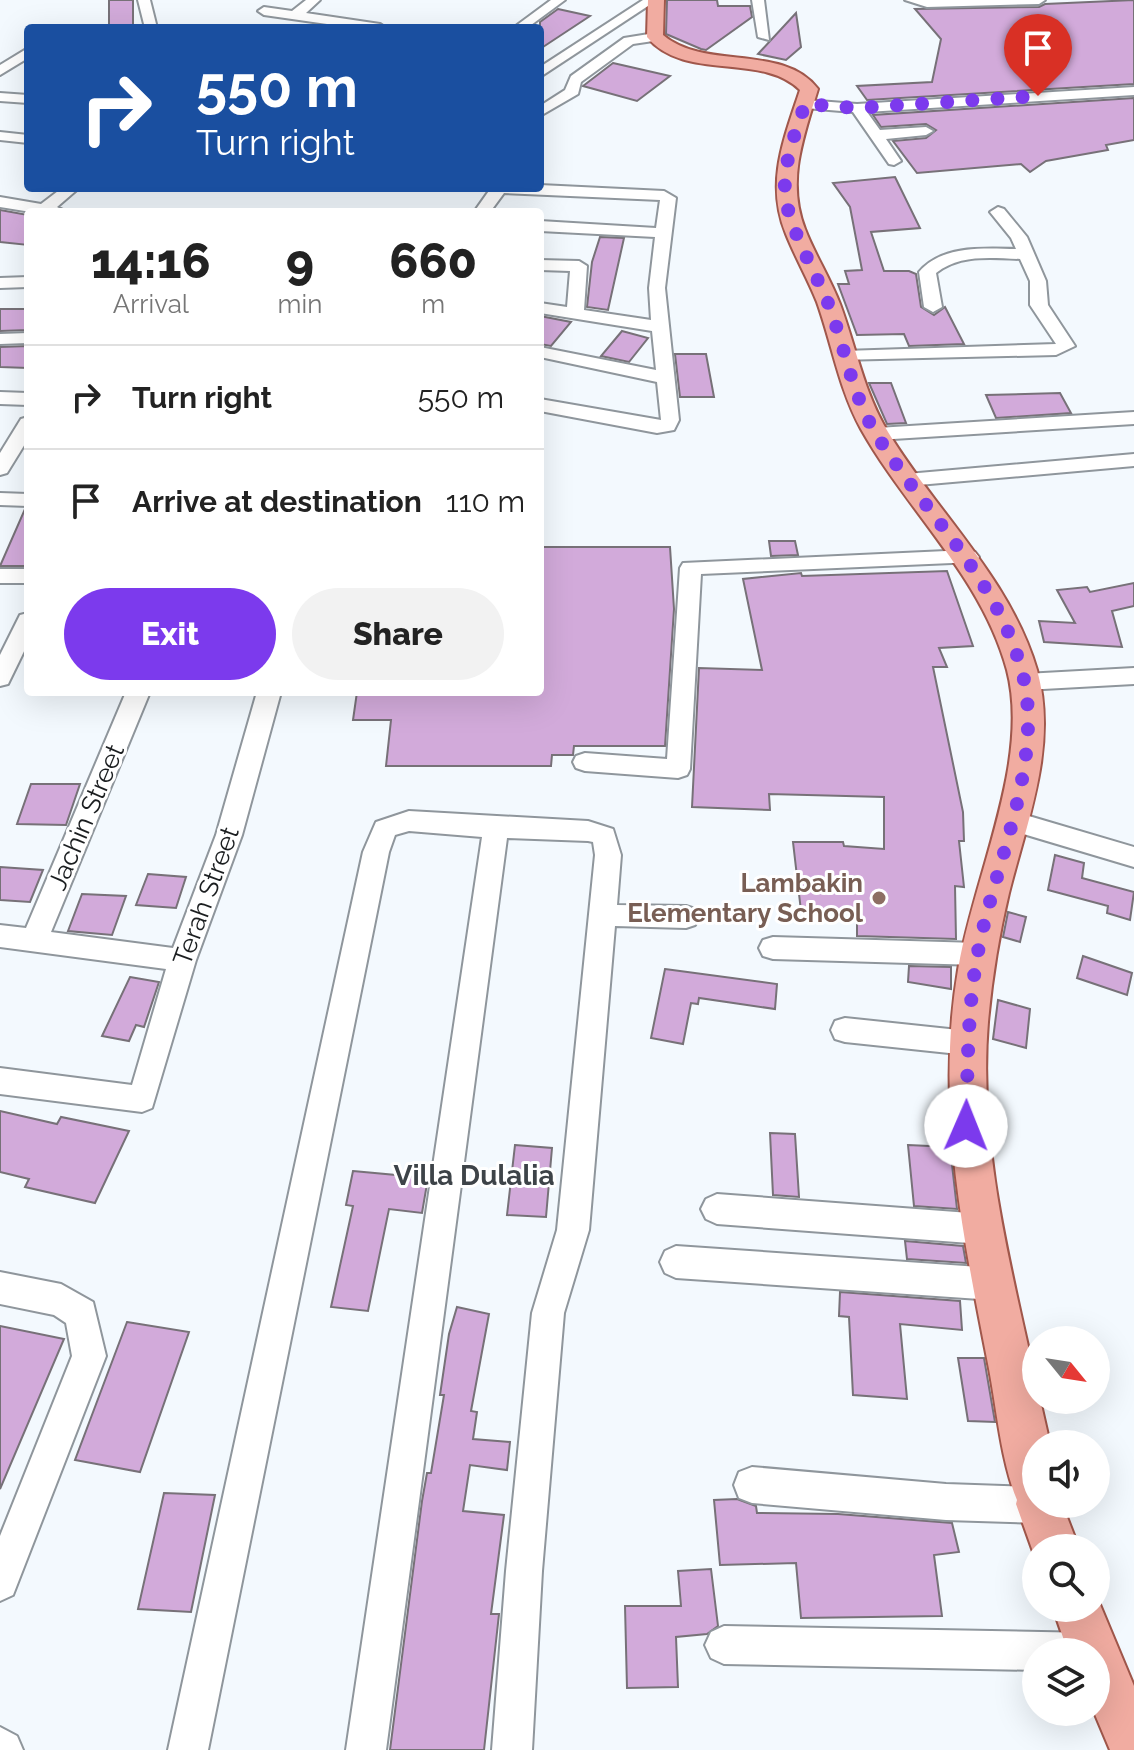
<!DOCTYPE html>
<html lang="en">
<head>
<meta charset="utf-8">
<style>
  :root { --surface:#fff; --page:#f2f2f2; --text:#222; --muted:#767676; --line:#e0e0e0; --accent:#7c3aed }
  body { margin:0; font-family:Raleway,sans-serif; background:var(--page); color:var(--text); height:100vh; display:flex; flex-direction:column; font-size:30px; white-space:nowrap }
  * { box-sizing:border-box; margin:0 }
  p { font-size:26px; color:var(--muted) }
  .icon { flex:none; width:44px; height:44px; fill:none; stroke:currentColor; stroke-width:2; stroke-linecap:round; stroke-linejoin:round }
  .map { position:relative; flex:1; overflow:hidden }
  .drawer { position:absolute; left:24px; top:208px; width:520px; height:488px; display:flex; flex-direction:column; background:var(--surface); border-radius:8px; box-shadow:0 8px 32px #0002 }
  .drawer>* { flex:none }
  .hud { position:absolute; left:24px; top:24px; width:520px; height:168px; border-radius:8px; box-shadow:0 8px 32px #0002; background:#1a4fa0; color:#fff; overflow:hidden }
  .needle { width:52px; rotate:120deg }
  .controls { position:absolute; left:1022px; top:1326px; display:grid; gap:16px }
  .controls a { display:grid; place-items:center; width:88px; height:88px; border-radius:50%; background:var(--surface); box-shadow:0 8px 32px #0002; font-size:40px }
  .pin { position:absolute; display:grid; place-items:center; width:68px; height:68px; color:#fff; margin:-82px -34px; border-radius:50% 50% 50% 0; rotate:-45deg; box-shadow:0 0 8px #0007 }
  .pin .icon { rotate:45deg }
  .me { position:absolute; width:88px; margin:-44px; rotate:1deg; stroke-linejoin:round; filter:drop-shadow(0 0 6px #0008) }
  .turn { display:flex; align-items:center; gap:28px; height:168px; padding:0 40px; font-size:36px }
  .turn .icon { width:104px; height:104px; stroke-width:2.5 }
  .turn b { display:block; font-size:56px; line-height:68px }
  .eta { display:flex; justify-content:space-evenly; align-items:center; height:136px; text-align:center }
  .eta b { font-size:48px; font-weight:800; line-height:56px }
  .cta { display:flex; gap:16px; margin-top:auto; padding:16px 40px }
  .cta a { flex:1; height:92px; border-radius:48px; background:var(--accent); color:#fff; font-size:32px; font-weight:800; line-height:92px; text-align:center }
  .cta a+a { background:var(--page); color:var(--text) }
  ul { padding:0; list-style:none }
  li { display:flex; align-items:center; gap:24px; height:104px; padding:0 40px; border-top:2px solid var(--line) }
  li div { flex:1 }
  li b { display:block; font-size:30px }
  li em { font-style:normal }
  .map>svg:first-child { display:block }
  .building { fill:#d2aada; stroke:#777178; stroke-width:2 }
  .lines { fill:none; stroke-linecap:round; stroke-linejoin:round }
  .minor-casing { stroke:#8f969c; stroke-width:4 }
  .major-casing { stroke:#a0574b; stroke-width:4 }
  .minor { fill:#fff; fill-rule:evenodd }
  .major { fill:#f1aca1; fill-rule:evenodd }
  .route { stroke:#7c3aed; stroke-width:14; stroke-dasharray:0 25.2 }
  .education-dot { fill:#8d6e63; stroke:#fff; stroke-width:3 }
  .labels { text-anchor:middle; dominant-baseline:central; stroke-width:6; stroke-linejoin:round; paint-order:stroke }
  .street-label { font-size:26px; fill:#1b1e20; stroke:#fff }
  .education-label { font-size:26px; font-weight:bold; fill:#785e54; stroke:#fff; text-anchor:end }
  .neighbourhood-label { font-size:28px; font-weight:bold; fill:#3d4348; stroke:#fff }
</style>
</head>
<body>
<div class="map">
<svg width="1134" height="1750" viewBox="0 0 1134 1750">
  <rect width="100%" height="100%" fill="#f3f9fe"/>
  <g class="building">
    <rect x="109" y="0" width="24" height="28"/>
    <polygon points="667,0 717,0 718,6 750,6 752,17 706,50 701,49 666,34"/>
    <polygon points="1134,0 1134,84 867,100 857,86 932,82 941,39 915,9 1039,7 1045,4"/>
    <polygon points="558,9 590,16 540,49 540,22"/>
    <polygon points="796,13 801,47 786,60 758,54"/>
    <polygon points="613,63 670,76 637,101 583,86"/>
    <polygon points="1134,98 1134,140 1106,145 1108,150 1046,161 1030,172 1021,164 917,173 893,141 926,138 936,130 926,124 881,127 873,115"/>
    <polygon points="895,177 920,228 871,232 884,271 909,271 916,274 921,307 934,315 945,307 964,344 909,346 904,334 857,335 838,284 849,284 845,271 862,270 850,207 833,183"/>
    <polygon points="0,210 28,215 28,245 0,242"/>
    <polygon points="600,237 624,238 608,310 587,307 592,262"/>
    <polygon points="0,309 28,309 28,330 0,331"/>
    <polygon points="540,316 571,322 551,346 540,344"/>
    <polygon points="622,331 648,338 629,362 601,356"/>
    <polygon points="28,346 28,368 0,367 0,347"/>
    <polygon points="675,354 706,354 714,397 680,397"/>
    <polygon points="869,383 891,383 906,423 887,424"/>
    <polygon points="1060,393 1071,413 996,418 986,395"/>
    <polygon points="25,509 28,509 28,566 0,566"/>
    <polygon points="769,541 795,541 798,555 771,556"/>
    <polygon points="540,547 670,547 674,609 665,746 574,746 573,755 552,755 551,766 386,766 391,720 353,720 357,692 540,692"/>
    <polygon points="947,571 973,646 939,648 947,667 933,667 963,812 964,841 959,841 964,887 955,886 956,939 857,936 857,912 801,911 793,842 843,842 844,846 884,849 884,797 769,794 770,810 692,807 699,668 762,670 743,579 801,573 802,576"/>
    <polygon points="1134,583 1134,606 1112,611 1122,647 1044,642 1039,621 1075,623 1057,590 1087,587 1090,592"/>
    <polygon points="31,784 80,784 66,825 17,824"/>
    <polygon points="1055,855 1084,863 1082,878 1134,892 1130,920 1107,913 1108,906 1048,890"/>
    <polygon points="0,867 43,870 30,902 0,900"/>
    <polygon points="148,874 186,877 176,908 136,905"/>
    <polygon points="82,894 126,896 112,935 68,931"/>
    <polygon points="1008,912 1026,917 1020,942 1003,937"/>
    <polygon points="1083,956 1132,973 1127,995 1077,978"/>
    <polygon points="909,966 951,967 951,989 908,982"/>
    <polygon points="665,969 777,984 775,1009 699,998 698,1004 691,1003 683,1044 651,1038"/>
    <polygon points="130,977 159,982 144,1027 136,1025 129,1041 102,1036"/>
    <polygon points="998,1000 1030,1009 1026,1048 993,1039"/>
    <polygon points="0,1111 57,1124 61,1117 129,1131 95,1203 25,1187 29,1179 0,1172"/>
    <polygon points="770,1133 795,1134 799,1197 773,1195"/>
    <polygon points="515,1145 552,1148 546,1217 507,1215"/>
    <polygon points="908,1145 950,1147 957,1209 914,1206"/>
    <polygon points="353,1171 428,1178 422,1213 389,1209 368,1311 331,1307 353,1206 346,1205"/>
    <polygon points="905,1241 963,1246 966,1263 907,1259"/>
    <polygon points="840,1292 960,1301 962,1330 900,1324 907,1399 853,1395 849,1317 839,1316"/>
    <polygon points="457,1307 489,1314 471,1411 477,1412 473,1439 510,1442 507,1470 470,1465 463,1511 504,1515 491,1614 499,1614 484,1750 390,1750 422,1501 427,1473 431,1473 444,1395 440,1395 449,1334"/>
    <polygon points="127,1322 189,1332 140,1472 75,1460"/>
    <polygon points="0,1326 64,1339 0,1489"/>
    <polygon points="958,1358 984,1358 995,1422 968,1421"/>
    <polygon points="164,1493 215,1495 191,1612 138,1609"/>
    <polygon points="737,1499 756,1506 757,1513 838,1514 952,1523 959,1552 934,1555 942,1616 801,1618 796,1563 720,1565 714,1500"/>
    <polygon points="711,1569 718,1626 707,1634 676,1637 678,1687 627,1688 625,1606 681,1606 678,1571"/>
  </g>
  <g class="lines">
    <defs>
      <g id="minor">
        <polygon points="138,0 150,0 157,28 145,28"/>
        <polygon points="306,0 320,0 306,13 380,24 386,28 355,28 264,15 258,11 264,7 292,11"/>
        <polygon points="551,0 565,0 527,28 513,28"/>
        <polygon points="643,0 657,0 540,77 540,67"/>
        <polygon points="752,0 764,0 769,40 758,37"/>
        <polygon points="905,0 1045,0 1039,4 927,7"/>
        <polygon points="655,33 660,34 660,40 633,44 581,82 578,94 540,116 540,106 565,90 571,76 624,38"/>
        <polygon points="28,48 28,58 0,75 0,65"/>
        <polygon points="1134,87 1134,95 867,112 880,130 926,127 933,131 926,135 886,139 901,161 894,165 889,164 853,112 805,108 798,104 805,100 857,104"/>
        <polygon points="0,93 28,95 28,103 0,101"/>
        <polygon points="0,132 28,135 28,143 0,140"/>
        <polygon points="540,185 664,191 676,198 665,288 679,420 674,430 657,433 540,411 540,399 661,420 657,382 540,357 540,347 656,370 652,331 540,313 540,303 567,307 570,271 540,270 540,260 579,261 587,266 584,310 651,320 649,288 655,237 540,231 540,221 656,228 660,200 504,193 490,212 474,212 491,188 540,188"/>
        <polygon points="62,188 79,188 57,207 67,212 31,212 0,207 0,197 41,204"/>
        <path d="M998,207L1004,209L1027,237L1046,281L1048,305L1075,346L1056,355L838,360L835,356L844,351L1056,344L1030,305V281L1020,259C990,258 960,254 936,273L942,307L933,312L924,307L919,272C942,245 983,248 1016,249L1011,238L990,212Z"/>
        <polygon points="28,277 28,287 0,288 0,278"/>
        <polygon points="28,333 28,343 0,344 0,334"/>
        <polygon points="0,392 28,393 28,405 0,404"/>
        <polygon points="1134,412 1134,424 877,440 867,434 877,428"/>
        <polygon points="28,417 28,439 7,473 0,475 0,453 21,419"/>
        <polygon points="1134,454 1134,466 907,486 897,480 907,474"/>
        <polygon points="0,493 28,494 28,506 0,505"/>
        <polygon points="968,550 975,552 979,557 975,562 701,574 690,769 687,775 678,778 585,771 576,768 573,762 576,756 585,753 667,759 680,568 683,563"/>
        <rect x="0" y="569" width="28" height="14"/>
        <polygon points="28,613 28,643 8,684 0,686 0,655 20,615"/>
        <polygon points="1134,668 1134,684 1025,690 1017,688 1014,682 1017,676 1025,674"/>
        <polygon points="126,692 150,692 51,932 173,948 216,835 257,692 281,692 242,835 196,960 152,1108 142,1112 0,1094 0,1068 132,1085 166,969 0,947 0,925 26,928"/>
        <polygon points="409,811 588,821 613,829 621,855 617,905 686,906 695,909 699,917 695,925 686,928 615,926 589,1230 564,1313 542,1571 532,1750 492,1750 506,1571 532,1313 557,1230 595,855 593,842 588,841 507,838 386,1750 346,1750 482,837 409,831 395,835 389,852 208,1750 168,1750 363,852 376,822"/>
        <polygon points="1012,811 1134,847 1134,867 1003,828 999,821 1003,814"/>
        <polygon points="773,937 978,943 988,946 992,954 988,962 978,965 773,959 763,956 759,948 763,940"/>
        <polygon points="845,1018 968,1031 978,1034 982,1043 978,1052 968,1055 845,1042 835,1039 831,1030 835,1021"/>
        <polygon points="717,1194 983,1214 994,1218 999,1229 994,1240 983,1244 717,1224 706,1219 701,1209 706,1199"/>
        <polygon points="676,1246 994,1268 1005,1273 1010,1284 1005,1295 994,1300 676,1278 665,1273 660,1262 665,1251"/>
        <polygon points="0,1272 61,1284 93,1302 106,1356 13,1595 0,1601 0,1536 72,1356 66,1323 54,1315 0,1304"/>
        <polygon points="752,1467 946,1484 1036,1487 1036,1504 1057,1505 1052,1518 1039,1523 946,1520 752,1503 739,1498 734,1485 739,1472"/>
        <polygon points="724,1626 1093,1633 1106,1639 1112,1652 1106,1665 1096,1670 1096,1652 1036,1652 1036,1670 724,1664 711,1658 705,1645 711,1632"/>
        <polygon points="0,1727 17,1736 23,1750 0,1750"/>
      </g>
      <g id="major">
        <path d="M648,0H664L663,35C706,71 783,43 818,89C804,136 786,180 805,229C815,255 830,278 840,304C856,347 864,393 888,432C937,513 1010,578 1037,670C1058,745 1027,821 1009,893C999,935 992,978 988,1022C978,1144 1010,1263 1036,1382V1400H1040L1050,1444H1036V1504H1062L1079,1548H1036V1560L1016,1504L1017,1500C1001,1460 997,1411 989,1369C963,1235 935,1106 958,970C973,878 1031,761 1007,670C982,577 907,511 861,429C839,389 832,344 817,302C808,279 795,257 786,234C765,183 784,139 800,90C762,52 684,82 647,37Z"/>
        <polygon points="1096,1595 1134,1686 1134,1750 1110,1750 1094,1712 1096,1712 1096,1652 1068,1652 1053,1608 1096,1608"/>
      </g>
    </defs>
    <use href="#minor" class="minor-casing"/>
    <use href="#major" class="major-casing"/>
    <use href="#minor" class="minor"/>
    <use href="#major" class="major"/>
  </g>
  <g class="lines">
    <path class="route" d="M966,1126C968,1068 967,1009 978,952C994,865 1047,757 1021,668C995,576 925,513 876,434C850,391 845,344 826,298C813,268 787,224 785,192C783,163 796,131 805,104L857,108L1038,96"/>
  </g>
  <circle class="education-dot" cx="879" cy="898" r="8"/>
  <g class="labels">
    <g class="street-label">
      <text transform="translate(86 817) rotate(-67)">Jachin Street</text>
      <text transform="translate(206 896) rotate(-70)">Terah Street</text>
    </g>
    <g class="education-label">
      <text x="863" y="883">Lambakin<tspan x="863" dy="30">Elementary School</tspan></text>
    </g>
    <g class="neighbourhood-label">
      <text x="474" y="1175">Villa Dulalia</text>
    </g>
  </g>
</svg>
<div class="controls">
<a><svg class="needle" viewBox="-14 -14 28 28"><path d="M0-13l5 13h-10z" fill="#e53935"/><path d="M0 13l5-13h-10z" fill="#767676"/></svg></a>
<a><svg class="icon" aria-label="sound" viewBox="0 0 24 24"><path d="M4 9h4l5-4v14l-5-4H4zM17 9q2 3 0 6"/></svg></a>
<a><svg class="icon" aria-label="search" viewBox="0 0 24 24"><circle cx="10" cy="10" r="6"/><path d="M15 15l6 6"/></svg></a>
<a><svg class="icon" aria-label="layers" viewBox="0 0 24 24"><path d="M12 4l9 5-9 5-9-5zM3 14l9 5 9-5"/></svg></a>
</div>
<div class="pin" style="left:1038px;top:96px;background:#d93025"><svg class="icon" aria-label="arrive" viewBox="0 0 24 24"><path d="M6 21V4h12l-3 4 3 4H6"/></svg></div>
<svg class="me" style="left:966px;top:1126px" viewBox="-20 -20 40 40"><circle r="19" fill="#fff"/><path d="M0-13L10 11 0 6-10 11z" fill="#7c3aed"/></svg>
<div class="hud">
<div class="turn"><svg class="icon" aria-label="right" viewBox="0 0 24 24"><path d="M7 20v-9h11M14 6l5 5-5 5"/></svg><div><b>550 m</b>Turn right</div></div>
</div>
<section class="drawer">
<div class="eta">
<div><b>14:16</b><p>Arrival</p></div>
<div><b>9</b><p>min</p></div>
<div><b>660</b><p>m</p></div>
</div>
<ul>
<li><svg class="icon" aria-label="right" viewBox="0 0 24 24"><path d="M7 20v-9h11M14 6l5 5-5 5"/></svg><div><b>Turn right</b></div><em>550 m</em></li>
<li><svg class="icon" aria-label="arrive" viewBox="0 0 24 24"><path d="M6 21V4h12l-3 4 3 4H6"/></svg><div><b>Arrive at destination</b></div><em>110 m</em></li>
</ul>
<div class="cta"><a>Exit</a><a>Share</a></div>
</section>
</div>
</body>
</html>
